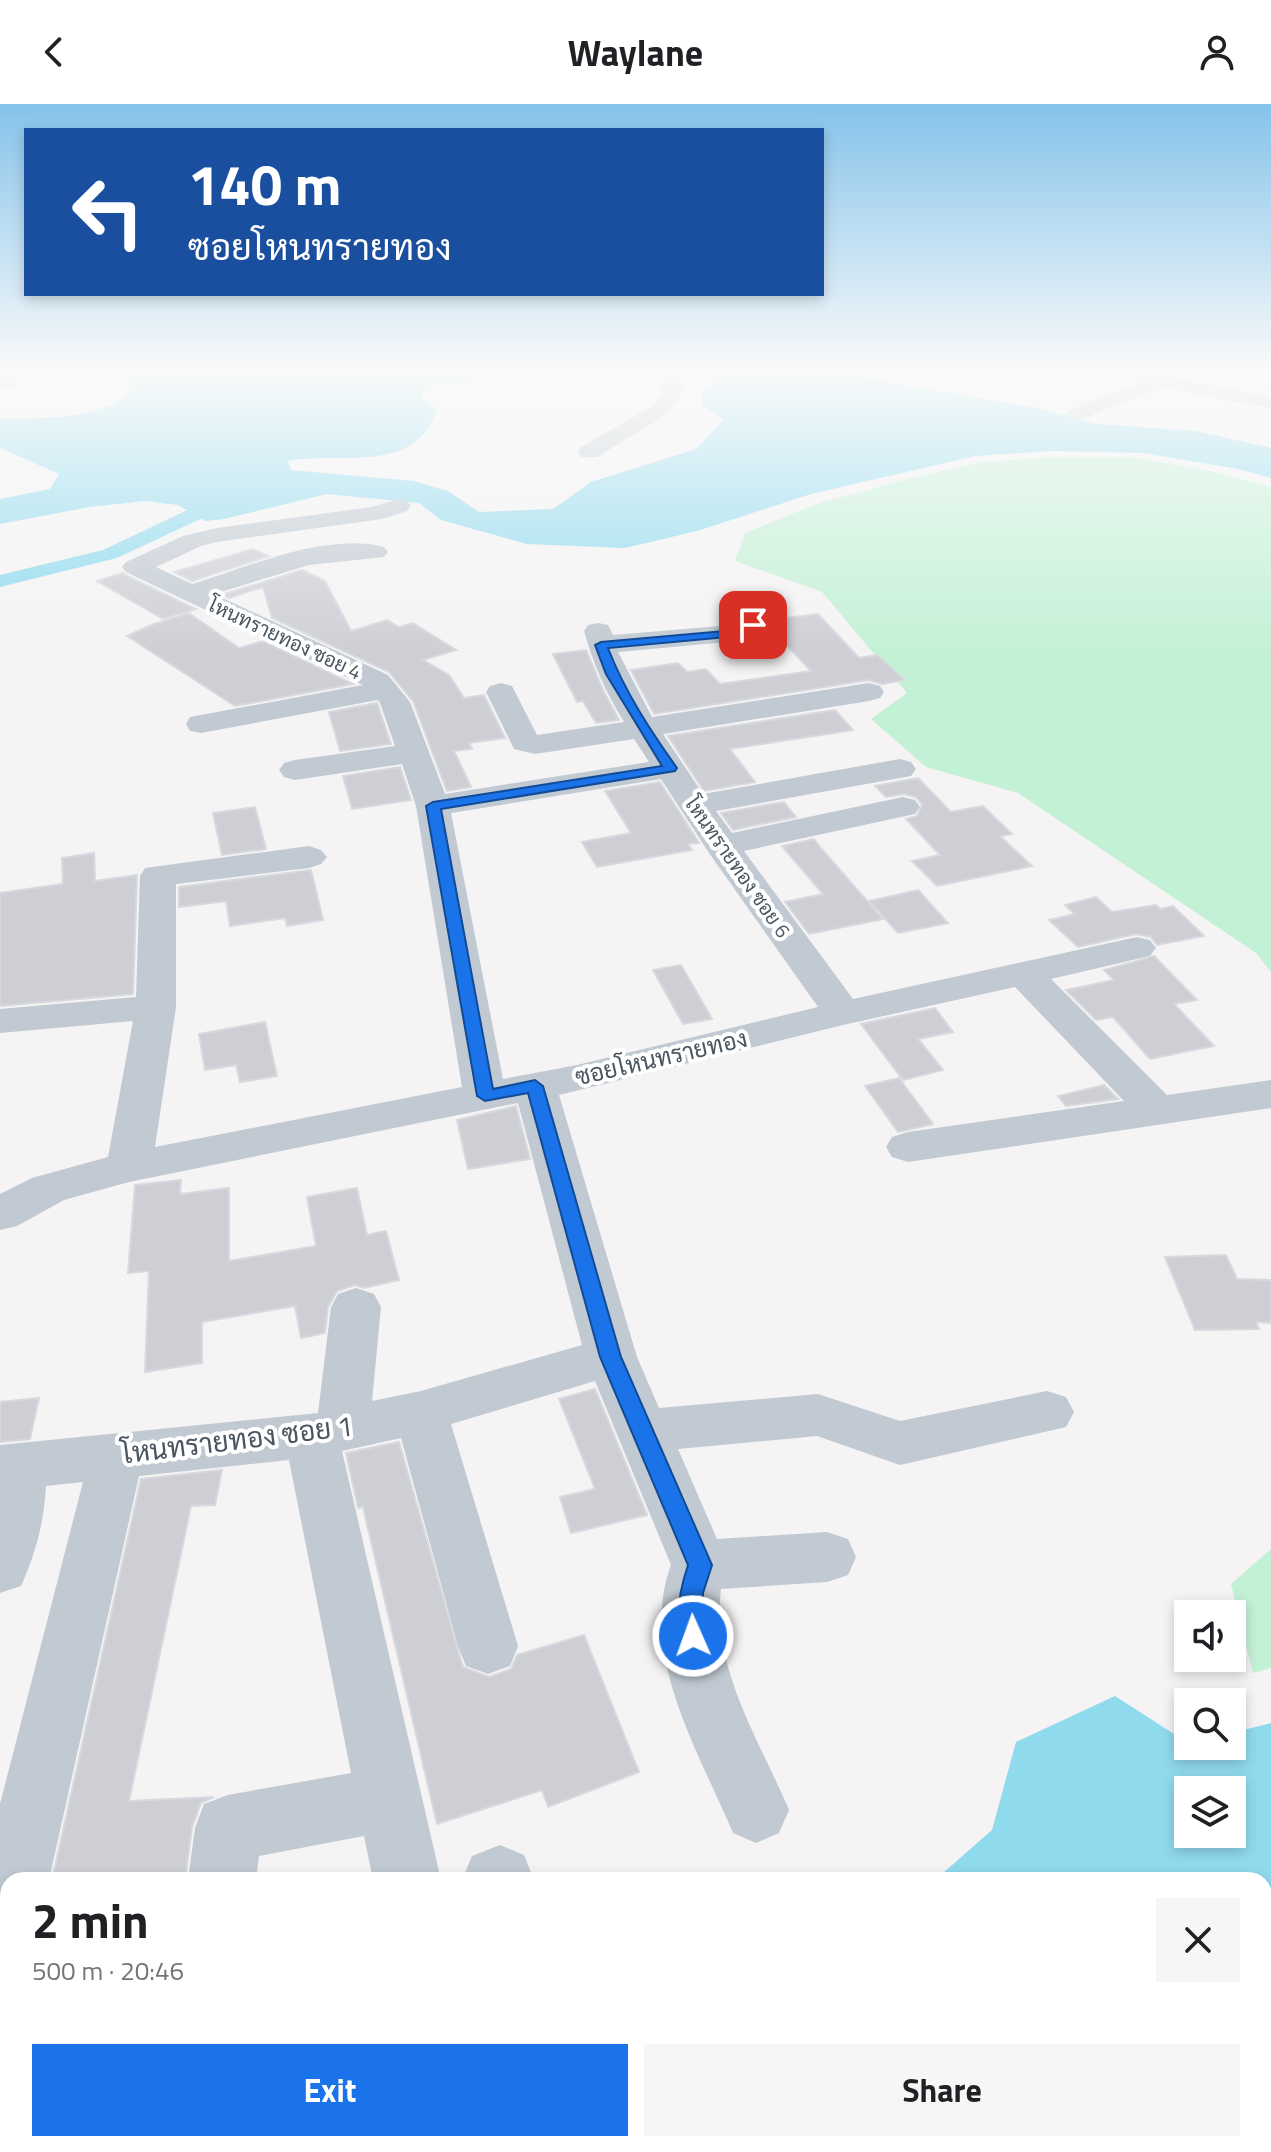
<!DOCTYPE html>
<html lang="en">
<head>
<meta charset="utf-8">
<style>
  :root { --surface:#fff; --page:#f6f6f6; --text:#202124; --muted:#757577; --accent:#1a73e8 }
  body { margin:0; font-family:"Titillium Web",Sarabun,sans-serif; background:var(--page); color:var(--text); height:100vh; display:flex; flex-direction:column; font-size:30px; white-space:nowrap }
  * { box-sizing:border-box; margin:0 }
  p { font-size:26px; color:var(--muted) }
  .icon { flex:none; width:44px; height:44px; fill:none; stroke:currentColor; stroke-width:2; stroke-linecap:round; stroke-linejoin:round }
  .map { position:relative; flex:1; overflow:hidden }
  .drawer { position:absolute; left:0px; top:1768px; width:1272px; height:280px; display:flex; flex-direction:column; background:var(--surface); border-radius:24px 24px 0 0; box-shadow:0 4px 12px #0003 }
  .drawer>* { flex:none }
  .top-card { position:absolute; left:24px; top:24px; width:800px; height:168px; border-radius:0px; box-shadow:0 4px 12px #0003; background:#1a4fa0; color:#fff; overflow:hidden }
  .tools { position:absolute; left:1174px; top:1496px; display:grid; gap:16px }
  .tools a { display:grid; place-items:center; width:72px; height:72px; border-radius:0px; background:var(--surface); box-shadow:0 4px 12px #0003; font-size:40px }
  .pin { position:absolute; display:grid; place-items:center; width:68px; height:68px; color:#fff; margin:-34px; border-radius:16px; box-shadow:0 4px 12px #0006 }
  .me { position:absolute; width:88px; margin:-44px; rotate:358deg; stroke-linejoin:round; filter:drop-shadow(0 0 6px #0008) }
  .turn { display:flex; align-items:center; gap:28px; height:168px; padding:0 32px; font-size:36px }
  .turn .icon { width:104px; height:104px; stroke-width:2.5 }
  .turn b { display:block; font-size:56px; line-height:68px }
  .round { display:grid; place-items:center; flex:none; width:84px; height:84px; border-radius:0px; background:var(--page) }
  .head { display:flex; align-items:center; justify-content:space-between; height:136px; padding:0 32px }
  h1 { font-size:48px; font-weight:700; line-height:60px }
  .action { display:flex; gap:16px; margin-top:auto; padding:16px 32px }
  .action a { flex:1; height:92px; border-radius:0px; background:var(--accent); color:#fff; font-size:32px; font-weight:700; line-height:92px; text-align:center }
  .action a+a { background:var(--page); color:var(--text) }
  header { display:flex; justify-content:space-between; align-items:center; height:104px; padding:0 32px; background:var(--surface); font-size:36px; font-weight:700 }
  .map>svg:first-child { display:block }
  .green { fill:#c3f1d5 }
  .water { fill:#90daee; fill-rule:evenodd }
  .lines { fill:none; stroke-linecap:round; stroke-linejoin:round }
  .canal { fill:#90daee; fill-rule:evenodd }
  .building { fill:#cdcfd5; stroke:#d7d9de; stroke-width:2 }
  .minor { fill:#c1cad2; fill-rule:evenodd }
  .route { fill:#1a73e8; stroke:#114b97; stroke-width:2 }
  .labels { text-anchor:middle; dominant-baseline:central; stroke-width:8; stroke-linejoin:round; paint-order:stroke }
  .far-street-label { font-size:20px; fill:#4a5661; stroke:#fff }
  .street-label { font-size:24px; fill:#4a5661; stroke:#fff }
  .near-street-label { font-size:28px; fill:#4a5661; stroke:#fff }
</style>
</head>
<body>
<header><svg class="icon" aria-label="back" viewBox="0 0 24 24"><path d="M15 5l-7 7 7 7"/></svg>Waylane<svg class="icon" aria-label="person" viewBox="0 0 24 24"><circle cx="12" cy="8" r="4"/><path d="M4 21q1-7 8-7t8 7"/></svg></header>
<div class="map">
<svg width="1271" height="2048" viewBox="0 0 1271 2048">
  <rect width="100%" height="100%" fill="#f5f3f3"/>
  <g class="green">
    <polygon points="1053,353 1130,353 1214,368 1271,383 1271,868 1256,849 1018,689 926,663 871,615 907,589 822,488 735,457 745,429 819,399 920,372 983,358"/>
    <polygon points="1271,1445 1271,1564 1253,1569 1231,1480"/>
  </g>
  <g class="water">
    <path d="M127,266H517L507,271L427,283L421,294L437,305C416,372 340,347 288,357L291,366L414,377L448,387L479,408L553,405L591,378L696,345L724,315L704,304L700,288L723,266H821L1037,304L1097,320L1196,327L1271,344V374L1238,365L1144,349L1052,347L975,352L811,390L697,427L625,444L527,440L441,416L419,399L327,390L224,415L205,417L178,401L145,397L90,403L0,420V395L50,385L59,370L0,344V315C44,314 105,317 137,282L125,272Z"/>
    <path d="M1115,1592L1188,1639V1642H1232V1629L1271,1619V2048H647L652,2040H1264V1776H935L992,1726L1016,1638ZM1188,1686H1232V1730H1188Z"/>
  </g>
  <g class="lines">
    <polygon class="canal" points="234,384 240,385 243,389 240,393 213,409 117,454 0,483 0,471 103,446"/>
  </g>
  <g class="building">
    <polygon points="253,445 269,452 192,477 174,468"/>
    <polygon points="302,466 325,477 351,527 387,516 399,523 413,519 456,546 423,556 449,571 464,594 484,591 505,634 469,639 472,645 454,647 471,683 447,687 413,597 389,568 272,514 263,483 229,494 222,491"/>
    <polygon points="123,469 125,471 196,505 163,515 97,477"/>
    <polygon points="189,509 239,544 263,537 353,580 235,602 127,532 151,521"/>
    <polygon points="818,510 859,554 877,551 905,576 882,580 869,576 654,610 631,566 678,559 687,568 706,565 720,580 811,567 769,523 767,516"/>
    <polygon points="586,546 603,586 619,616 596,619 583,597 577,598 553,550"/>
    <polygon points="377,599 391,640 340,647 329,608"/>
    <polygon points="835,606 853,626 730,645 755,678 704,687 668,632"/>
    <polygon points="400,663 411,696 352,705 343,672"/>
    <polygon points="918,674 951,708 983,702 1012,730 1000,732 1032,762 937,782 912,757 940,751 906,715 917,712 922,701 916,693 904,690 886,693 875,682"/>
    <polygon points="660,678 699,739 688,740 692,746 597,763 582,738 631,729 605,687"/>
    <polygon points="784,698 796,713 733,726 721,709"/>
    <polygon points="255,703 266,745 222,751 213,709"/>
    <polygon points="814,735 820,743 883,815 809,830 785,798 823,790 782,742"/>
    <polygon points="94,749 95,777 137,771 133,890 0,902 0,789 63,780 62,754"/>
    <polygon points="311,766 323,816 287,822 285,814 230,822 226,797 179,803 179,783"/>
    <polygon points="918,786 948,819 898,829 869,797"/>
    <polygon points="1096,793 1112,808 1156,801 1160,805 1173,802 1204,832 1157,841 1151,833 1136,830 1078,843 1049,816 1075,810 1065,801"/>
    <polygon points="1154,852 1197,896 1174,900 1214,942 1150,955 1113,913 1096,916 1066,886 1114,876 1104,866"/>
    <polygon points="681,861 712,915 683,920 653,866"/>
    <polygon points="935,904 953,928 918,935 943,966 903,976 861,920"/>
    <polygon points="265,918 277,972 240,978 236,961 205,966 199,930"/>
    <polygon points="899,974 933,1020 898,1028 865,982"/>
    <polygon points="1104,981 1118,995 1066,1002 1058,992"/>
    <polygon points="516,1002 530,1055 468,1065 457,1016"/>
    <polygon points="181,1076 180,1090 229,1084 229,1157 316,1142 307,1093 357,1084 367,1131 386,1127 399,1176 364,1184 355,1181 337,1187 328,1203 325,1229 301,1234 295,1202 202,1218 202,1259 145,1268 149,1167 128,1169 135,1081"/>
    <polygon points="1226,1151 1237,1175 1271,1176 1271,1219 1256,1218 1259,1225 1195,1226 1165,1153"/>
    <polygon points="595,1285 647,1411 571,1429 560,1393 595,1385 559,1295"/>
    <polygon points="39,1294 30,1335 0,1338 0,1298"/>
    <polygon points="399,1338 463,1563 489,1573 511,1565 517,1551 584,1531 639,1668 548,1703 542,1686 437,1720 363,1403 358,1404 346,1349"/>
    <polygon points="222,1366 215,1401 191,1402 129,1697 214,1693 201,1699 192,1723 185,1776 52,1776 141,1375"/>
  </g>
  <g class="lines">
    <g class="minor">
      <polygon points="0,266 21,280 18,284 11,286 0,281"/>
      <polygon points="662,266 682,266 682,289 669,309 597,353 581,353 578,348 581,343 654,301 662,289"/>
      <polygon points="1100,266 1139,266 1271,293 1271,305 1163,283 1082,315 1068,315 1065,311 1068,307 1140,278 1102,270"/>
      <path d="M399,395L407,397L411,402L407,407L382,415L217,438L201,442L156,463L192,480C248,463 326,428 384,443L388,448L384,453L309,461L214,490L388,571L410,598L445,690L649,658L634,635L535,650L514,645L486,588L490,582L501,579L512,582L537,631L624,618C606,589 593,559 584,527L588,521L598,519L608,521L613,531L732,521L737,518L731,509L735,503H755L767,521L763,527L738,537L618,548L652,613L869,579L880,582L884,588L880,594L869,597L663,630L703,690L900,655L911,658L916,665L911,672L716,707L732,729L903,693L915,696L920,703L915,710L744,747L853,895L1137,833L1150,836L1156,844L1150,852L1051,875L1167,991L1271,976V1004L908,1058L892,1053L886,1043L892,1033L908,1028L1124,997L1015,883L843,921L559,991L637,1253L659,1304L818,1290L900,1317L1047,1287L1066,1293L1074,1308L1066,1323L900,1361L817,1332L678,1345L717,1435L827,1428L848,1435L856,1453L848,1471L827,1478L721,1485C711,1563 760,1637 789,1706L779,1729L756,1739L733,1729C699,1648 638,1550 671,1461L595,1277L451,1320L518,1542L510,1562L488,1570L466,1562L458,1542L401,1334L342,1347L441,1776H373L364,1732L259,1752L256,1776H188L195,1724L204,1700L228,1691L351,1669L289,1356L139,1372L49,1776H8V1869L0,1872V1700L83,1378L46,1382C44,1418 36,1449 21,1482L0,1489V1341L318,1309L331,1203L338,1190L356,1184L374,1190L381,1203L372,1297L421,1287L582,1241L518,999L129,1078L64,1096L17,1122L0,1126V1090L32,1074L108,1053L133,917L0,929V905L136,893L140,772L145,764L309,742L321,746L327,753L321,760L309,764L176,780V903L155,1043L462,983L416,702L402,660L295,676L284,673L279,666L284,659L295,656L395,642L380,599L378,596L201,629L190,627L186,620L190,613L363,581L126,468L122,463L126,458L183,432L217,424L371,403ZM661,675L709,749L818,903L577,961L503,975L451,709Z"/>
      <polygon points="500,1741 524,1751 534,1776 462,1776 472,1752"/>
      <polygon points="145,2040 296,2040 292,2048 144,2048"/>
      <polygon points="359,2040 437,2040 439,2048 361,2048"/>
    </g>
  </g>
  <linearGradient id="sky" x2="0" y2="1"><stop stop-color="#85c3ea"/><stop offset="0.48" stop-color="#fafafa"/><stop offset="1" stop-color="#fafafa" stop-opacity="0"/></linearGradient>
  <rect width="1271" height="553" fill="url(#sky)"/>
  <path class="route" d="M753,518L757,519V524L738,532L608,544C625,588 650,626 677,664L675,667L441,705L493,985L535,976L543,982L621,1253L712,1461L703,1489L705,1532L701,1540L693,1544L684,1540C673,1516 680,1485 688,1461L600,1253L528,989L485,997L477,992L426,702L433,698L662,662L606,570L595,541L601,538L736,526Z"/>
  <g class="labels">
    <g class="far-street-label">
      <text transform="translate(285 534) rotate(25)">โหนทรายทอง ซอย 4</text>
      <text transform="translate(738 763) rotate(55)">โหนทรายทอง ซอย 6</text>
    </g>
    <g class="street-label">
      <text transform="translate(661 953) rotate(-13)">ซอยโหนทรายทอง</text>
    </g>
    <g class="near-street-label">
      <text transform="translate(237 1335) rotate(-7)">โหนทรายทอง ซอย 1</text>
    </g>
  </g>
</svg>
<div class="tools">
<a><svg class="icon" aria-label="sound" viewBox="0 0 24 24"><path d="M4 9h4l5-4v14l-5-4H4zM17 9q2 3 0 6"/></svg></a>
<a><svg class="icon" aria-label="search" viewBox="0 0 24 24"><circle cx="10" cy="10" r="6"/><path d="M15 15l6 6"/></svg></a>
<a><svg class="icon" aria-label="layers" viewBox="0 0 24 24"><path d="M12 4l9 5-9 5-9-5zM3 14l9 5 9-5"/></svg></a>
</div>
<div class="pin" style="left:753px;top:521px;background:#d93025"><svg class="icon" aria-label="arrive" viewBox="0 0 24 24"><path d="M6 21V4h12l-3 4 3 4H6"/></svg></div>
<svg class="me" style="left:693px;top:1532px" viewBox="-20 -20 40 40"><circle r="17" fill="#1a73e8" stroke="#fff" stroke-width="3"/><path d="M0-11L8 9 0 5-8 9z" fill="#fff"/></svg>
<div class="top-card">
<div class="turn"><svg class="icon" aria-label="left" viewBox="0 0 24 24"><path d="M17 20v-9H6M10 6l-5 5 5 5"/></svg><div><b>140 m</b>ซอยโหนทรายทอง</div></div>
</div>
<section class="drawer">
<div class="head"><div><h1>2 min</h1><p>500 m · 20:46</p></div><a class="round"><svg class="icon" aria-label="close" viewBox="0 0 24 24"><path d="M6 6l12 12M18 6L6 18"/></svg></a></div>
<div class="action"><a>Exit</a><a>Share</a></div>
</section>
</div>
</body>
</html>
